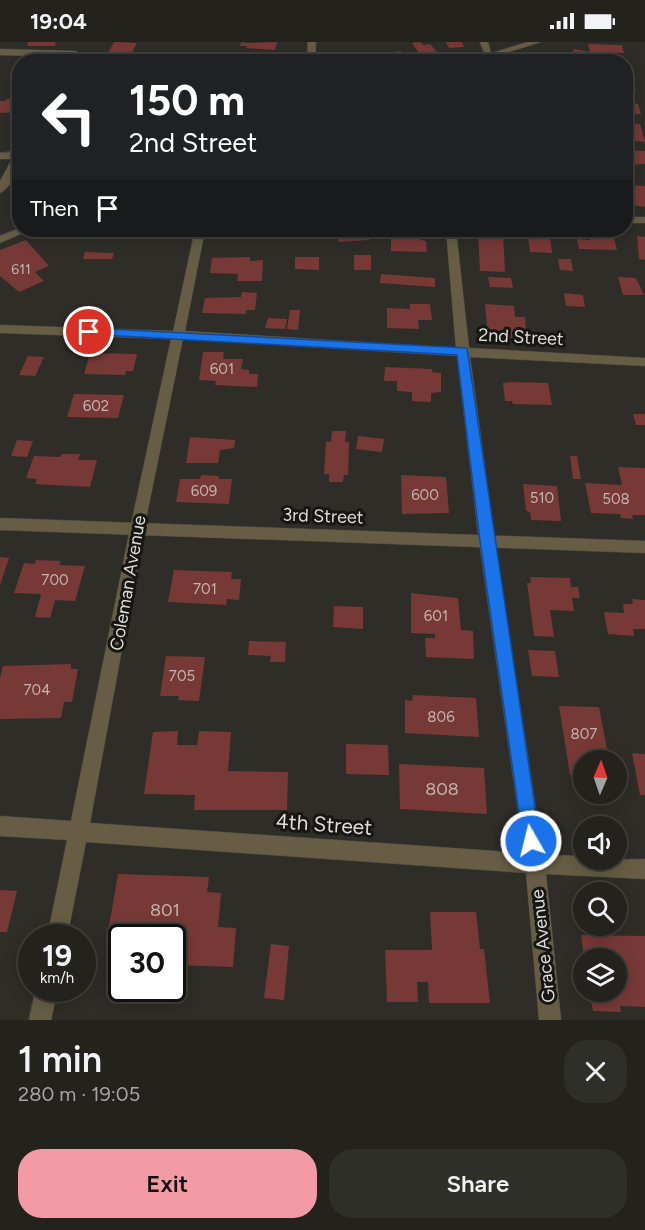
<!DOCTYPE html>
<html lang="en">
<head>
<meta charset="utf-8">
<style>
  :root { --surface:#23221d; --page:#2f2f2a; --text:#f1f3f6; --muted:#a3a4a4; --line:#403f3b; --accent:#f49aa5 }
  body { margin:0; font-family:Figtree,sans-serif; background:var(--page); color:var(--text); height:100vh; display:flex; flex-direction:column; font-size:22px; white-space:nowrap }
  * { box-sizing:border-box; margin:0 }
  p { font-size:20px; color:var(--muted) }
  .icon { flex:none; width:33px; height:33px; fill:none; stroke:currentColor; stroke-width:2; stroke-linecap:round; stroke-linejoin:round }
  .map { position:relative; height:978px; overflow:hidden }
  .panel { display:flex; flex-direction:column; background:var(--surface); flex:1 }
  .panel>* { flex:none }
  .guide { position:absolute; left:12px; top:12px; width:621px; height:183px; border-radius:24px; box-shadow:0 3px 15px #0003,0 0 0 2px var(--line); background:#202124; color:#fff; overflow:hidden }
  .needle { width:39px; rotate:2deg }
  .tools { position:absolute; left:573px; top:708px; display:grid; gap:12px }
  .tools a { display:grid; place-items:center; width:54px; height:54px; border-radius:50%; background:var(--surface); box-shadow:0 3px 15px #0003,0 0 0 2px var(--line); font-size:30px }
  .speed { position:absolute; left:18px; top:882px; display:flex; gap:12px; font-size:30px; font-weight:700; text-align:center }
  .speed>* { display:grid; place-content:center; width:78px; height:78px; border-radius:50%; background:var(--surface); box-shadow:0 3px 15px #0003,0 0 0 2px var(--line); line-height:1 }
  .speed small { font-size:15px; font-weight:400 }
  .speed .limit { border:3px solid #111; border-radius:9px; background:#fff; color:#111 }
  .pin { position:absolute; display:grid; place-items:center; width:51px; height:51px; color:#fff; margin:-26px; border:3px solid #fff; border-radius:50%; box-shadow:0 2px 6px #0007 }
  .me { position:absolute; width:66px; margin:-33px; rotate:352deg; stroke-linejoin:round; filter:drop-shadow(0 0 4px #0008) }
  .turn { display:flex; align-items:center; gap:21px; height:126px; padding:0 18px; font-size:27px }
  .turn .icon { width:78px; height:78px; stroke-width:2.5 }
  .turn b { display:block; font-size:42px; line-height:51px }
  .then { display:flex; align-items:center; height:57px; padding:0 18px; background:#0003; gap:12px; font-size:22px }
  .round { display:grid; place-items:center; flex:none; width:63px; height:63px; border-radius:24px; background:var(--page) }
  .head { display:flex; align-items:center; justify-content:space-between; height:102px; padding:0 18px }
  h1 { font-size:36px; font-weight:600; line-height:45px }
  .cta { display:flex; gap:12px; margin-top:auto; padding:12px 18px }
  .cta a { flex:1; height:69px; border-radius:24px; background:var(--accent); color:#111; font-size:24px; font-weight:600; line-height:69px; text-align:center }
  .cta a+a { background:var(--page); color:var(--text) }
  .status { display:flex; justify-content:space-between; align-items:center; height:42px; padding:0 30px; background:var(--surface); direction:ltr }
  .status svg { height:16px; fill:currentColor }
  .map>svg:first-child { display:block }
  .building { fill:#773936 }
  .lines { fill:none; stroke-linecap:round; stroke-linejoin:round }
  .minor-casing { stroke:#4b4943; stroke-width:1 }
  .tertiary-casing { stroke:#4b4943; stroke-width:1 }
  .minor { fill:#665d44; fill-rule:evenodd }
  .tertiary { fill:#665d44; fill-rule:evenodd }
  .route { fill:#1a73e8; stroke:#114b97; stroke-width:1.5 }
  .labels { text-anchor:middle; dominant-baseline:central; stroke-width:6; stroke-linejoin:round; paint-order:stroke }
  .far-number-label { font-size:14px; fill:#c4b3af }
  .number-label { font-size:15px; fill:#c4b3af }
  .street-label { font-size:18px; fill:#dddcd7; stroke:#171613 }
  .near-number-label { font-size:18px; fill:#c4b3af }
  .near-street-label { font-size:21px; fill:#dddcd7; stroke:#171613 }
</style>
</head>
<body>
<div class="status"><b>19:04</b><svg viewBox="0 0 49 12"><path d="M0 12V9h3v3zM5 12V6h3v6zM10 12V3h3v9zM15 12V0h3v12zM26 1h20v11H26zM47 4h2v5h-2z"/></svg></div>
<div class="map">
<svg width="645" height="978" viewBox="0 0 645 978">
  <rect width="100%" height="100%" fill="#2f2d27"/>
  <g class="building">
    <polygon points="28,0 56,0 55,4 27,4"/>
    <polygon points="114,0 118,0 137,1 130,14 107,13"/>
    <polygon points="241,0 248,1 277,0 275,8 246,6 247,4 240,4"/>
    <polygon points="420,0 424,3 430,2 437,10 434,10 436,12 421,14 412,1"/>
    <polygon points="446,0 462,0 464,5 449,6"/>
    <polygon points="588,2 622,3 624,11 590,10"/>
    <polygon points="573,7 590,10 590,14 573,13"/>
    <polygon points="401,9 408,20 391,20 385,11"/>
    <polygon points="626,40 634,41 636,50 626,51"/>
    <polygon points="7,57 20,57 20,70 0,71 0,59 6,59"/>
    <polygon points="626,59 638,62 641,72 626,73"/>
    <polygon points="626,81 640,82 645,100 626,98"/>
    <polygon points="626,108 645,109 645,122 626,123"/>
    <polygon points="630,143 645,144 645,165 626,162 626,144"/>
    <polygon points="120,188 163,188 160,196 118,193"/>
    <polygon points="218,188 265,188 264,194 250,194 249,197 216,195"/>
    <polygon points="339,188 369,188 369,198 338,200"/>
    <polygon points="383,188 420,188 421,198 426,199 427,210 391,209 391,197 383,197"/>
    <polygon points="488,190 503,190 505,230 480,229 478,191 488,192"/>
    <polygon points="536,193 550,195 552,211 530,210 528,194"/>
    <polygon points="589,193 613,193 617,208 579,207 577,197 590,198"/>
    <polygon points="637,194 645,195 645,218 639,217"/>
    <polygon points="26,198 49,224 35,230 44,239 19,250 0,234 0,208"/>
    <polygon points="85,210 114,211 112,217 83,217"/>
    <rect x="354" y="213" width="17" height="15"/>
    <polygon points="250,215 250,219 263,218 262,239 237,239 238,232 210,231 212,216"/>
    <polygon points="295,215 319,215 319,228 295,227"/>
    <polygon points="558,217 571,217 573,229 560,228"/>
    <polygon points="381,232 435,236 435,245 380,241"/>
    <polygon points="488,235 511,236 513,246 490,245"/>
    <polygon points="618,235 636,236 644,253 623,253"/>
    <polygon points="242,250 257,251 255,268 246,268 246,272 202,271 205,256 241,255"/>
    <polygon points="564,251 583,253 585,265 566,264"/>
    <polygon points="410,262 430,262 432,278 418,278 419,287 387,286 387,266 410,267"/>
    <polygon points="485,262 514,264 515,275 525,275 526,288 515,288 514,297 488,295"/>
    <polygon points="290,268 300,268 298,288 287,287"/>
    <polygon points="268,276 287,277 285,287 265,286"/>
    <polygon points="203,310 224,310 223,317 243,317 241,327 249,328 249,332 258,332 257,345 215,343 216,339 199,338"/>
    <polygon points="90,311 137,312 133,329 126,329 125,333 84,332"/>
    <polygon points="28,314 44,315 35,334 19,333"/>
    <polygon points="385,325 432,327 432,330 441,331 441,350 431,351 431,360 412,359 412,350 397,349 397,339 384,339"/>
    <polygon points="510,340 548,341 552,363 513,362 512,359 505,359 503,341"/>
    <polygon points="74,352 124,353 118,376 67,375"/>
    <polygon points="633,372 645,372 645,383 636,383"/>
    <polygon points="332,389 346,389 345,400 349,400 348,433 344,433 343,440 329,440 329,432 324,432 326,399 331,400"/>
    <polygon points="358,394 384,397 382,410 356,407"/>
    <polygon points="190,395 235,398 234,406 220,408 218,421 186,421"/>
    <polygon points="17,398 33,399 27,415 11,414"/>
    <polygon points="62,412 80,412 78,418 97,418 90,445 35,442 37,437 26,436 34,414 60,415"/>
    <polygon points="570,414 577,414 581,437 573,437"/>
    <polygon points="618,425 645,426 645,473 632,473 633,477 621,476 620,472 591,471 585,441 622,443"/>
    <polygon points="201,433 219,434 219,437 232,437 229,462 176,460 180,437 200,437"/>
    <polygon points="401,433 446,435 449,471 402,472"/>
    <polygon points="523,442 557,444 561,479 531,478 530,470 526,469"/>
    <polygon points="0,515 9,516 0,543"/>
    <polygon points="36,518 61,519 59,523 85,524 75,559 55,558 50,576 35,575 41,552 14,551 24,521 35,522"/>
    <polygon points="174,528 232,530 231,537 241,537 239,558 227,557 226,563 168,560"/>
    <polygon points="530,535 570,536 571,545 578,545 580,556 572,556 574,569 550,568 554,595 534,594 527,541 531,541"/>
    <polygon points="411,551 458,556 461,588 473,589 474,617 426,615 425,596 435,596 435,592 411,591"/>
    <polygon points="632,557 645,558 645,587 633,587 634,594 608,592 604,570 624,571 623,562 633,562"/>
    <polygon points="334,564 363,565 363,587 333,585"/>
    <polygon points="249,599 286,600 285,620 270,620 271,614 248,613"/>
    <polygon points="528,608 555,609 559,635 532,634"/>
    <polygon points="166,614 205,615 199,659 178,658 179,654 160,654"/>
    <polygon points="71,622 71,627 78,627 72,660 64,660 61,676 0,677 0,636 3,624"/>
    <polygon points="413,653 476,656 479,695 405,691 405,658 412,659"/>
    <polygon points="559,664 599,665 609,718 584,718 584,733 570,733"/>
    <polygon points="178,689 177,703 197,703 199,689 231,690 228,729 288,730 287,768 194,768 195,753 144,752 153,690"/>
    <polygon points="346,702 388,703 389,733 346,732"/>
    <polygon points="632,711 645,712 645,753 640,753"/>
    <polygon points="399,722 484,726 487,772 400,767"/>
    <polygon points="118,832 209,835 207,850 221,851 218,885 236,886 233,925 175,923 179,892 108,890"/>
    <polygon points="0,848 17,849 7,890 0,890"/>
    <polygon points="430,870 476,870 480,907 484,907 490,961 429,961 428,940 417,940 418,960 387,960 385,908 432,908"/>
    <polygon points="581,893 645,894 645,965 620,964 621,970 593,969 589,950 616,950 616,916 584,916"/>
    <polygon points="271,902 289,904 284,958 264,956"/>
  </g>
  <g class="lines">
    <defs>
      <g id="minor">
        <polygon points="308,0 316,0 315,20 307,20"/>
        <polygon points="480,0 488,0 492,15 486,15"/>
        <polygon points="0,7 76,9 80,12 76,15 0,13"/>
        <path d="M20,109C20,123 13,145 0,151V139L12,117H0V111Z"/>
        <rect x="626" y="175" width="19" height="6"/>
        <path d="M195,188H205L185,289L456,306L446,188H456L469,306L645,316V324L470,315L495,499L543,813L584,814V818L645,817V837L546,832L561,978H539L526,831L86,800L67,896H47L67,798L0,794V774L71,779L130,487L171,297L0,291V283L173,289ZM183,297L457,314L479,499L524,811L90,781L144,487Z"/>
        <polygon points="36,946 58,946 51,978 29,978"/>
      </g>
      <g id="tertiary">
        <polygon points="528,0 541,0 477,20 462,20"/>
        <polygon points="20,186 30,188 0,201 0,194"/>
        <polygon points="0,476 645,499 645,511 0,488"/>
      </g>
    </defs>
    <use href="#minor" class="minor-casing"/>
    <use href="#tertiary" class="tertiary-casing"/>
    <use href="#minor" class="minor"/>
    <use href="#tertiary" class="tertiary"/>
  </g>
  <polygon class="route" points="89,286 467,306 540,799 538,805 531,808 525,805 523,799 480,499 457,313 85,292 85,287"/>
  <g class="labels">
    <g class="far-number-label">
      <text x="21" y="227">611</text>
    </g>
    <g class="number-label">
      <text x="222" y="327">601</text>
      <text x="96" y="364">602</text>
      <text x="204" y="449">609</text>
      <text x="425" y="453">600</text>
      <text x="542" y="456">510</text>
      <text x="616" y="457">508</text>
      <text x="55" y="538">700</text>
      <text x="205" y="547">701</text>
      <text x="436" y="574">601</text>
      <text x="182" y="634">705</text>
      <text x="37" y="648">704</text>
      <text x="441" y="675">806</text>
      <text x="584" y="692">807</text>
    </g>
    <g class="street-label">
      <text transform="translate(521 295) rotate(3)">2nd Street</text>
      <text transform="translate(323 474) rotate(2)">3rd Street</text>
      <text transform="translate(128 541) rotate(-80)">Coleman Avenue</text>
      <text transform="translate(543 904) rotate(-96)">Grace Avenue</text>
    </g>
    <g class="near-number-label">
      <text x="442" y="747">808</text>
      <text x="165" y="868">801</text>
    </g>
    <g class="near-street-label">
      <text transform="translate(324 782) rotate(4)">4th Street</text>
    </g>
  </g>
</svg>
<div class="tools">
<a><svg class="needle" viewBox="-14 -14 28 28"><path d="M0-13l5 13h-10z" fill="#e53935"/><path d="M0 13l5-13h-10z" fill="#a3a4a4"/></svg></a>
<a><svg class="icon" aria-label="sound" viewBox="0 0 24 24"><path d="M4 9h4l5-4v14l-5-4H4zM17 9q2 3 0 6"/></svg></a>
<a><svg class="icon" aria-label="search" viewBox="0 0 24 24"><circle cx="10" cy="10" r="6"/><path d="M15 15l6 6"/></svg></a>
<a><svg class="icon" aria-label="layers" viewBox="0 0 24 24"><path d="M12 4l9 5-9 5-9-5zM3 14l9 5 9-5"/></svg></a>
</div>
<div class="speed"><div>19<small>km/h</small></div><div class="limit">30</div></div>
<div class="pin" style="left:89px;top:290px;background:#d93025"><svg class="icon" aria-label="arrive" viewBox="0 0 24 24"><path d="M6 21V4h12l-3 4 3 4H6"/></svg></div>
<svg class="me" style="left:531px;top:799px" viewBox="-20 -20 40 40"><circle r="17" fill="#1a73e8" stroke="#fff" stroke-width="3"/><path d="M0-11L8 9 0 5-8 9z" fill="#fff"/></svg>
<div class="guide">
<div class="turn"><svg class="icon" aria-label="left" viewBox="0 0 24 24"><path d="M17 20v-9H6M10 6l-5 5 5 5"/></svg><div><b>150 m</b>2nd Street</div></div>
<div class="then">Then<svg class="icon" aria-label="arrive" viewBox="0 0 24 24"><path d="M6 21V4h12l-3 4 3 4H6"/></svg></div>
</div>
</div>
<section class="panel">
<div class="head"><div><h1>1 min</h1><p>280 m · 19:05</p></div><a class="round"><svg class="icon" aria-label="close" viewBox="0 0 24 24"><path d="M6 6l12 12M18 6L6 18"/></svg></a></div>
<div class="cta"><a>Exit</a><a>Share</a></div>
</section>
</body>
</html>
